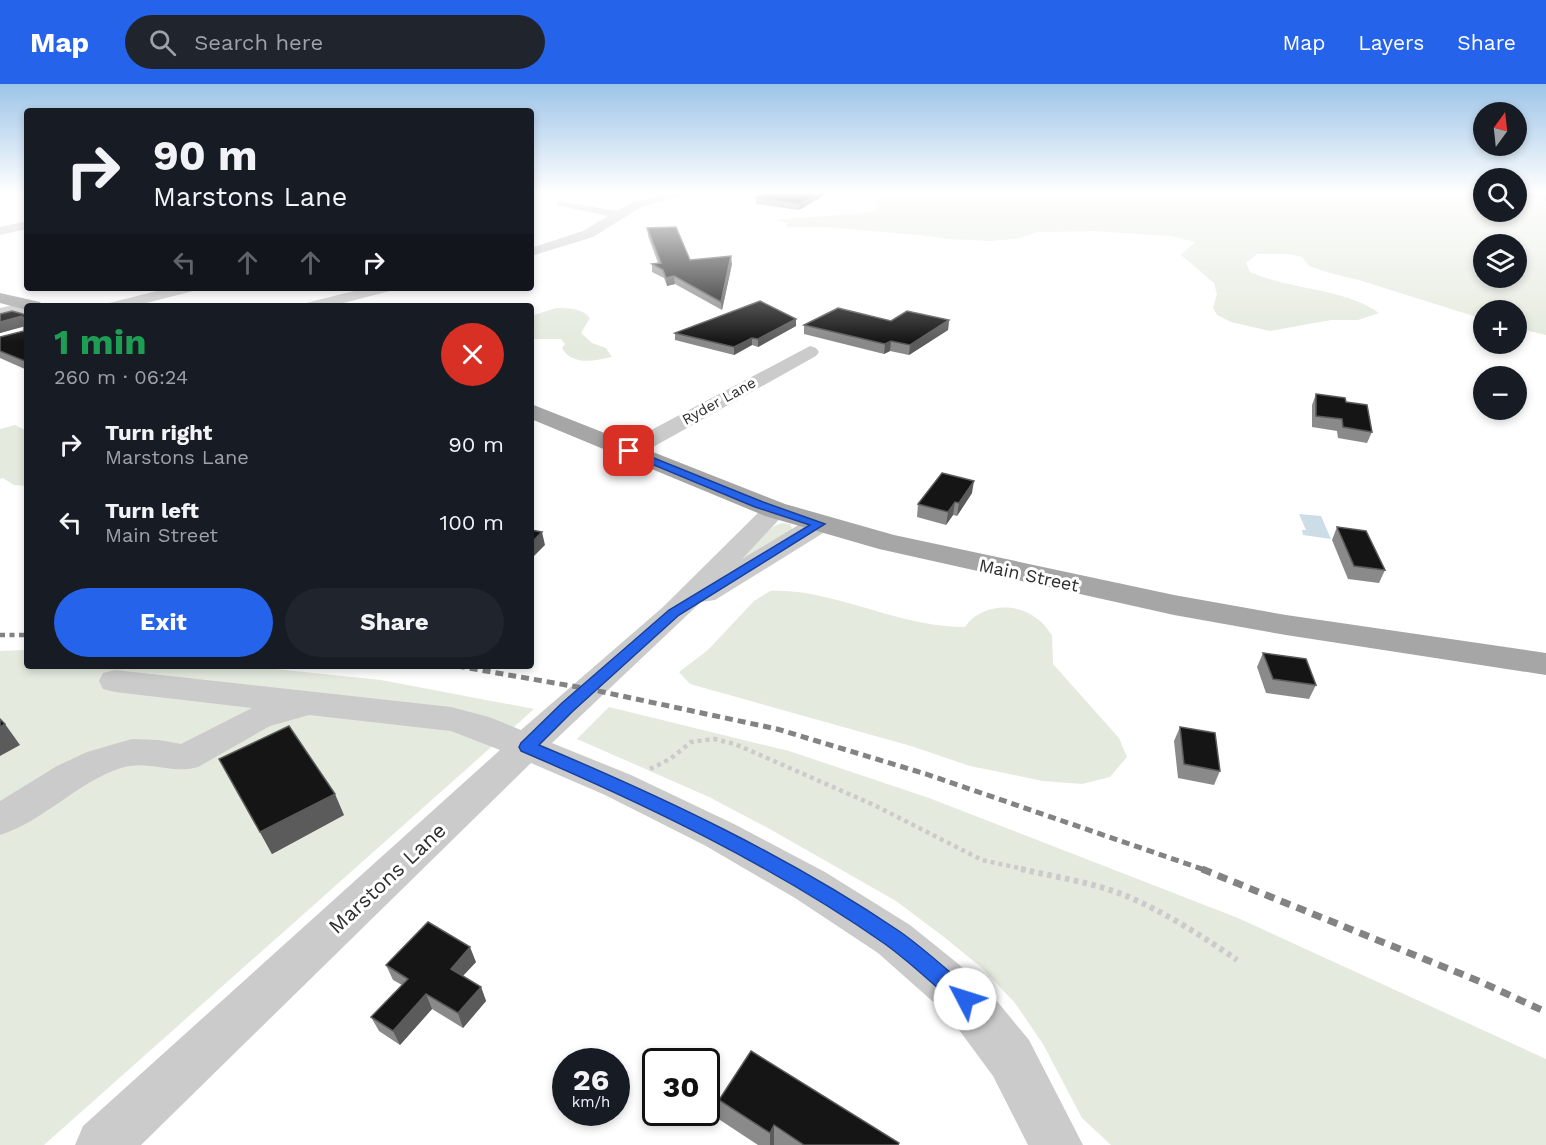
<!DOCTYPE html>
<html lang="en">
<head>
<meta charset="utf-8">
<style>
  :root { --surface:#171b24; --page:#20242c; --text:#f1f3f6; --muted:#9ea1a6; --accent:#2563eb }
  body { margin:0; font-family:"Work Sans",sans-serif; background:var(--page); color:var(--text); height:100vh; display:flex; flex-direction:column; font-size:22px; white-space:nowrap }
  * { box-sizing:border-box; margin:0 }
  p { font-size:20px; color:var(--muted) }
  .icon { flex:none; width:33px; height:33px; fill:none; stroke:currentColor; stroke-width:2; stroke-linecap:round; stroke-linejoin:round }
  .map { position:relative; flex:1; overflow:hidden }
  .side { position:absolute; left:24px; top:219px; width:510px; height:366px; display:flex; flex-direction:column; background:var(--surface); border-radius:6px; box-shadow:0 3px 9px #0003 }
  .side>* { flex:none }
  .hud { position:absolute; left:24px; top:24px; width:510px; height:183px; border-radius:6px; box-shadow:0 3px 9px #0003; background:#171b24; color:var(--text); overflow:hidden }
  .needle { width:39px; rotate:15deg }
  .fabs { position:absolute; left:1473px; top:18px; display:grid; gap:12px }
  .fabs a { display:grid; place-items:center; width:54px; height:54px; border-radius:50%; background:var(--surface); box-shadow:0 3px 9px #0003; font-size:30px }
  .speed { position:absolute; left:552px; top:964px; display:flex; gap:12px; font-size:30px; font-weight:700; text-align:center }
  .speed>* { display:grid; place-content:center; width:78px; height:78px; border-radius:50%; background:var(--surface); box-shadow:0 3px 9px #0003; line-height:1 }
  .speed small { font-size:15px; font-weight:400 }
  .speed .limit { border:3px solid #111; border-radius:9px; background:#fff; color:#111 }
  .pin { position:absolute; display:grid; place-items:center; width:51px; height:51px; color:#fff; margin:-26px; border-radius:12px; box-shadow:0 3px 9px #0006 }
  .me { position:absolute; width:66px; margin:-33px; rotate:310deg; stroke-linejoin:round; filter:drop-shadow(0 0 4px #0008) }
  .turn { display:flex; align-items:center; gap:21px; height:126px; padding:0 30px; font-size:27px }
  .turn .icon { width:78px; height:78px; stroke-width:2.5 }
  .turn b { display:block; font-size:42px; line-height:51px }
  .lanes { display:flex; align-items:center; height:57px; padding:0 30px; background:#0003; justify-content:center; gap:30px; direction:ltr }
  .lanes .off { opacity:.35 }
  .round { display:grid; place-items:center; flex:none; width:63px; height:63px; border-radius:32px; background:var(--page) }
  .headline { display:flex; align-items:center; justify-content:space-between; height:102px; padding:0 30px }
  h1 { font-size:36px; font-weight:700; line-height:45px; color:#1e9e55 }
  .cta { display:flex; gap:12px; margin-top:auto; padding:12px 30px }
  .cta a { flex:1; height:69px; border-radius:36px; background:var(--accent); color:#fff; font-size:24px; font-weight:700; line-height:69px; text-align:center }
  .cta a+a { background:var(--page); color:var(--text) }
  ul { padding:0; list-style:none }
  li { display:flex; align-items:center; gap:18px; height:78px; padding:0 30px }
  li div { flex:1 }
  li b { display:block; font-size:22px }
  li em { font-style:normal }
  header { display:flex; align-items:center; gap:36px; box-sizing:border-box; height:84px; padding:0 30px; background:var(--accent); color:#fff }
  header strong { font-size:28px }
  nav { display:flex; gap:33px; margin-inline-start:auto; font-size:21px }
  .search { width:420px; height:54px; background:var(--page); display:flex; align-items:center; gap:15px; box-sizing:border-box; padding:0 21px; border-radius:33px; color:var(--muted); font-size:22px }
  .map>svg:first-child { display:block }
  .green { fill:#e4eade; fill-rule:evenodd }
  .water { fill:#ccdde8 }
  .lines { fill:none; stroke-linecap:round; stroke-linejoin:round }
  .path-far1 { stroke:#cbcbcb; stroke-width:4.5; stroke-dasharray:4 4; stroke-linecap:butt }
  .path { stroke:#cbcbcb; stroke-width:6; stroke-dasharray:4.5 4.5; stroke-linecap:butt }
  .minor { fill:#cbcbcb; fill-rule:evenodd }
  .major { fill:#a6a6a6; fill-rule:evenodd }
  .rail-far2 { stroke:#838383; stroke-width:4.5; stroke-dasharray:5 4.5; stroke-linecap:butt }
  .rail-far1 { stroke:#838383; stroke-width:5; stroke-dasharray:8 5; stroke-linecap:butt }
  .rail { stroke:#838383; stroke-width:7; stroke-dasharray:10 7; stroke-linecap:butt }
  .wall { fill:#8a8a8a }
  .shaded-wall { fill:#5b5b5b }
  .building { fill:#151515; stroke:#5b5b5b; stroke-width:1.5 }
  .route { fill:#2563eb; stroke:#184099; stroke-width:1.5 }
  .labels { text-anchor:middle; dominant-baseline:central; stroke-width:6; stroke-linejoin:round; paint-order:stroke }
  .far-street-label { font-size:15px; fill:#2e2e2e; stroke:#fff }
  .street-label { font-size:18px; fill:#2e2e2e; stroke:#fff }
  .near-street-label { font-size:21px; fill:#2e2e2e; stroke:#fff }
</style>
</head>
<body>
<header>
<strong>Map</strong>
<div class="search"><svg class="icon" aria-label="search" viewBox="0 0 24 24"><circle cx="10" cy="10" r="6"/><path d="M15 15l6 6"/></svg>Search here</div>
<nav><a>Map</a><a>Layers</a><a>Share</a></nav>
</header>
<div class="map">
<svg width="1546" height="1061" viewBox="0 0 1546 1061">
  <rect width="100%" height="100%" fill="#fff"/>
  <g class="green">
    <path d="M890,109H1483L1484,128H1516L1517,113L1546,117V251L1517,244L1516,226H1484L1483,235L1359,196L1330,189L1309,182L1302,173L1287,170H1257L1246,179L1250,188C1290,206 1345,204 1379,229L1358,236H1331L1270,247L1231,238L1217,231L1213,224L1217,210L1214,199L1181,171L1195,158L1171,152L1095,147L1037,148L1020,154L992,157L949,155L919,151L824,143H788L786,141L788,139L774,136L874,128L878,124L874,117L878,112ZM1484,160H1516V194H1484Z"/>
    <path d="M556,224C568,224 582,224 590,234L581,249L592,259L606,264L612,273C594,277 572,282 562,264L565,260L561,255H531V232Z"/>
    <polygon points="15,341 27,347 27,402 14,401 3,394 0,395 0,345"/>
    <polygon points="783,439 790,440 793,446 742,479 736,477 774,442"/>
    <path d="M770,507C833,504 899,544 965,543C979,521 1015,517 1036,534C1043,538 1047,545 1052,551L1053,580L1119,654L1127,673L1110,693L1082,700L1043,697L970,682L911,662L690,600L679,588L708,566L754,517Z"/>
    <polygon points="27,566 27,582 248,582 381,596 534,625 44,1061 0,1061 0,567"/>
    <polygon points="609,623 789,667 929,714 1238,834 1546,975 1546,1061 1111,1061 1082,1034 1043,960 1015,919 982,884 944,853 896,817 768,744 709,713 577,655"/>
  </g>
  <polygon class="water" points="1299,430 1321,432 1331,455 1303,451 1302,446 1306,446"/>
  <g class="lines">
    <polyline class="path-far1" points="650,685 670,675 691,658 714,655 735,660 874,721 982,776 1028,786"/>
    <path class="path" d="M1021,785C1055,793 1091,798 1124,811C1161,826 1204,853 1237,876"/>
    <g class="minor">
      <polygon points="671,109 693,109 641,123 593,153 531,172 531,164 583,147 608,132 557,121 557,117 617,127 633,118"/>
      <polygon points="1522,109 1546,111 1546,117 1523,111"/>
      <polygon points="27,137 27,145 0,151 0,143"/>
      <polygon points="169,204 196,204 193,207 135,222 107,222 109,219"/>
      <polygon points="366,204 393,204 390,207 332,222 304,222 306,219"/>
      <polygon points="27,218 34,222 27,222 27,228 0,234 0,224"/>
      <polygon points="810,262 816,264 819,268 816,272 637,372 629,374 621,372 618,367 621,362"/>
      <path d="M775,418L784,421L788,426L742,475L810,434L819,432L828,434L832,440L828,446L715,516L701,518L552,659L631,691L734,740L825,788L910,841L982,899L1029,956L1083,1061H1028L993,992L948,931L878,869L795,814L706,762L605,711L531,679L141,1061H75L83,1042L500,666L451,647L309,631L270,642L198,683C173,691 147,675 121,684C76,699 44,737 0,751V717L57,682L87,668L132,655L159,656L181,660L252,624L115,608L103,605L99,597L103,589L115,586L451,623L489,633L521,646L663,523L766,421Z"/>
    </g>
    <g class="major">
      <polygon points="0,209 40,218 43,222 27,222 27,226 0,219"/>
      <polygon points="531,320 785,420 894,451 1174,511 1286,531 1546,569 1546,591 1286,551 1174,531 879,465 765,432 531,335"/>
    </g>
    <polyline class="rail-far2" points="0,551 27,551"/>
    <polyline class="rail-far1" points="457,582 589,605 777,645 926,690 1205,786"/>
    <polyline class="rail" points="1202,785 1481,898 1546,928"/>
  </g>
  <g class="wall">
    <polygon points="765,109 828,109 799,126 756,120 756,114"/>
    <polygon points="647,144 690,176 732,180 722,226 675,200 667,202 664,194 652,188 652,180 658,179 648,152"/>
    <polygon points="0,230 27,231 27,286 0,274 0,253 24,247 24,242 0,249"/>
    <polygon points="949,236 948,246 909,271 890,267 884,270 804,250 804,241 891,237"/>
    <polygon points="796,242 758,263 752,261 734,271 675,256 675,249"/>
    <polygon points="1316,310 1346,318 1372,348 1367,359 1338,354 1337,347 1312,343 1312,321"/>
    <polygon points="972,409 957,432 953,431 946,441 917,433 918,420"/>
    <polygon points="1337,443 1385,486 1379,499 1348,495 1332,456"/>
    <polygon points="1263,569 1316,601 1309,615 1266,609 1257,583"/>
    <polygon points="1180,643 1220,687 1214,701 1178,694 1174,657"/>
    <polygon points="219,675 344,731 272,770"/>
    <polygon points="476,878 463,892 481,903 486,917 463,944 432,925 400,961 379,947 371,933 402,901 393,896 386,881"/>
    <polygon points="719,1016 899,1061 758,1061 720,1036"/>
  </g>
  <g class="shaded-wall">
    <polygon points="818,109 828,109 799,126 800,120"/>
    <polygon points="731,172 732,180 722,226 721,218"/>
    <polygon points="674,192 675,200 667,202 666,194"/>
    <polygon points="22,232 26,242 0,249 0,238"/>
    <polygon points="796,235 796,242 758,263 758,255"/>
    <polygon points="949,236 948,246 909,271 910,261"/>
    <polygon points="752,254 752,261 734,271 734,263"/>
    <polygon points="891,257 890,267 884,270 885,260"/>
    <polygon points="974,397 972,409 957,432 959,419"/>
    <polygon points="955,418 953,431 946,441 948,428"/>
    <polygon points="542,448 545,461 531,475 531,459"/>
    <polygon points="5,640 20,661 0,672 0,643"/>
    <polygon points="335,710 344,731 272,770 260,748"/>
    <polygon points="470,863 476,878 456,899 451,885"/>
    <polygon points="481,903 486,917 463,944 458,929"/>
    <polygon points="426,910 432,925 400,961 393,947"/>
    <polygon points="774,1041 774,1061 770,1061 770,1049"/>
  </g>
  <g class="building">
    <polygon points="765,109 818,109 800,120 756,114"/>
    <polygon points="676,143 690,176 731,172 721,218 674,192 666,194 663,186 652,180 661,179 647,144"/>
    <polygon points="760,217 796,235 758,255 752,254 734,263 675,249"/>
    <polygon points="838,224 891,237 907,227 949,236 910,261 891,257 885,260 804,241"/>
    <polygon points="12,227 27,231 27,278 0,267 0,253 24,247 24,234 22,232 0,238 0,230"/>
    <polygon points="1316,310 1345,314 1346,318 1367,321 1372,348 1343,343 1342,335 1316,332"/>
    <polygon points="942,389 974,397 959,419 955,418 948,428 918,420"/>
    <polygon points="1337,443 1366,447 1385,486 1354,482"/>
    <polygon points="531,446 542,448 531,459"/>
    <polygon points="1263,569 1306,575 1316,601 1273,595"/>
    <polygon points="0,635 5,640 0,643"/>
    <polygon points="289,642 335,710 260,748 219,675"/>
    <polygon points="1180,643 1215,649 1220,687 1184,680"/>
    <polygon points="428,838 470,863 451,885 481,903 458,929 426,910 393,947 371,933 408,895 386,881"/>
    <polygon points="751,967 899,1059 898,1061 804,1061 774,1041 770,1049 719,1016"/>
  </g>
  <linearGradient id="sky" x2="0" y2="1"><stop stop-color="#9dc4e8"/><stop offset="0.42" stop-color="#fff"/><stop offset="1" stop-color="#fff" stop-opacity="0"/></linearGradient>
  <rect width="1546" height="258" fill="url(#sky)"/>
  <path class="route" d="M629,364L763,418L825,440L679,531L573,627L539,661C663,713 786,771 899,847C925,865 949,888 973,908L976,915L973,922L965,925L958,922C934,901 910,878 885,860C772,781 647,721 521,667L519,663L521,659L562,619L669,526L810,441L755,423L625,369L624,367Z"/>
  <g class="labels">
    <g class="far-street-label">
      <text transform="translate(719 317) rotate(-29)">Ryder Lane</text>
    </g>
    <g class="street-label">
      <text transform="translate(1029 491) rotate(12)">Main Street</text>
    </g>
    <g class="near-street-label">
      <text transform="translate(387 794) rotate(-43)">Marstons Lane</text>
    </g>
  </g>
</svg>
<div class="fabs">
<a><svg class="needle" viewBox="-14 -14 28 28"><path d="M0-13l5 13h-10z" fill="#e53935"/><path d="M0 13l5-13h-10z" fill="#9ea1a6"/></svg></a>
<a><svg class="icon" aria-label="search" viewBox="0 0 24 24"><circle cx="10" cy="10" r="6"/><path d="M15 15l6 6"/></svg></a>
<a><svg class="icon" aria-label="layers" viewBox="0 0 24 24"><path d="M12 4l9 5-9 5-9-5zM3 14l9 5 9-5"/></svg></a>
<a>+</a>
<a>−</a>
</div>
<div class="speed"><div>26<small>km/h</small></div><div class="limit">30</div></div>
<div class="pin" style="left:629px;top:367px;background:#d93025"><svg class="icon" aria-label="arrive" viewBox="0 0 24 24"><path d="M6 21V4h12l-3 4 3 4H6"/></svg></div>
<svg class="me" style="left:965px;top:915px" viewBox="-20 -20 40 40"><circle r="19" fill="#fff"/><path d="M0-13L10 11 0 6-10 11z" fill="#2563eb"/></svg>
<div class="hud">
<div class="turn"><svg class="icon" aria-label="right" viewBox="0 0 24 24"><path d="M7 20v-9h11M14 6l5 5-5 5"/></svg><div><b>90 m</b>Marstons Lane</div></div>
<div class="lanes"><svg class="icon off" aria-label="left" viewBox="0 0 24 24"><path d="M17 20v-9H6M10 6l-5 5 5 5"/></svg><svg class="icon off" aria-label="ahead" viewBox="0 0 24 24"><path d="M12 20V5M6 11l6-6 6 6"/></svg><svg class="icon off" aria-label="ahead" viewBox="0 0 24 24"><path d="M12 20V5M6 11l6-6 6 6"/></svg><svg class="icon" aria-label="right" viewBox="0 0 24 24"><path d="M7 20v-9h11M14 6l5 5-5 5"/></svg></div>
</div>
<section class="side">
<div class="headline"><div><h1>1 min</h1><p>260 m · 06:24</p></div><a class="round" style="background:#d93025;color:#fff"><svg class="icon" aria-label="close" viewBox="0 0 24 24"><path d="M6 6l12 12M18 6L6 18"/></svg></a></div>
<ul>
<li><svg class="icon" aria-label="right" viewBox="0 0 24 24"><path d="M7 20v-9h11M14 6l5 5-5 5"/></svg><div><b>Turn right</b><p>Marstons Lane</p></div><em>90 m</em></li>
<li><svg class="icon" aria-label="left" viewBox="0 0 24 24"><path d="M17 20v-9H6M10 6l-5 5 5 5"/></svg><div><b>Turn left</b><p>Main Street</p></div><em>100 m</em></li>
</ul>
<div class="cta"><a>Exit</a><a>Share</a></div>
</section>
</div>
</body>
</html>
